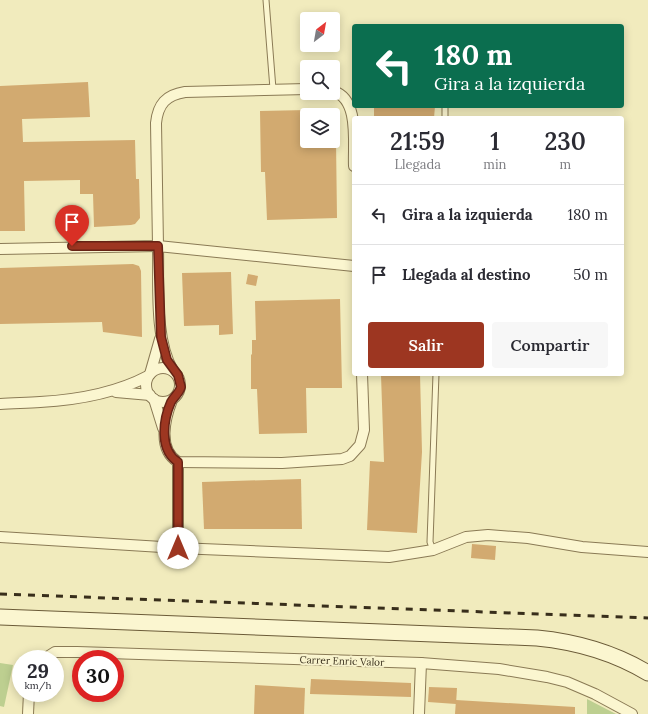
<!DOCTYPE html>
<html lang="es">
<head>
<meta charset="utf-8">
<style>
  :root { --surface:#fff; --page:#f7f7f7; --text:#2b2b33; --muted:#7c7c81; --line:#e1e1e2; --accent:#9d3621 }
  body { margin:0; font-family:Lora,serif; background:var(--page); color:var(--text); height:100vh; display:flex; flex-direction:column; font-size:15px; white-space:nowrap }
  * { box-sizing:border-box; margin:0 }
  p { font-size:13px; color:var(--muted) }
  .icon { flex:none; width:22px; height:22px; fill:none; stroke:currentColor; stroke-width:2; stroke-linecap:round; stroke-linejoin:round }
  .map { position:relative; flex:1; overflow:hidden }
  .details { position:absolute; left:352px; top:116px; width:272px; height:260px; display:flex; flex-direction:column; background:var(--surface); border-radius:4px; box-shadow:0 2px 10px #0003 }
  .details>* { flex:none }
  .banner { position:absolute; left:352px; top:24px; width:272px; height:84px; border-radius:4px; box-shadow:0 2px 10px #0003; background:#0b6e4f; color:#fff; overflow:hidden }
  .needle { width:26px; rotate:31deg }
  .buttons { position:absolute; left:300px; top:12px; display:grid; gap:8px }
  .buttons a { display:grid; place-items:center; width:40px; height:40px; border-radius:4px; background:var(--surface); box-shadow:0 2px 10px #0003; font-size:20px }
  .speed { position:absolute; left:12px; top:650px; display:flex; gap:8px; font-size:20px; font-weight:700; text-align:center }
  .speed>* { display:grid; place-content:center; width:52px; height:52px; border-radius:50%; background:var(--surface); box-shadow:0 2px 10px #0003; line-height:1 }
  .speed small { font-size:10px; font-weight:400 }
  .speed .limit { border:6px solid #d22; background:#fff; color:#111 }
  .pin { position:absolute; display:grid; place-items:center; width:34px; height:34px; color:#fff; margin:-41px -17px; border-radius:50% 50% 50% 0; rotate:-45deg; box-shadow:0 0 4px #0007 }
  .pin .icon { rotate:45deg }
  .me { position:absolute; width:44px; margin:-22px; rotate:0deg; stroke-linejoin:round; filter:drop-shadow(0 0 3px #0008) }
  .turn { display:flex; align-items:center; gap:14px; height:84px; padding:0 16px; font-size:18px }
  .turn .icon { width:52px; height:52px; stroke-width:2.5 }
  .turn b { display:block; font-size:28px; line-height:34px }
  .eta { display:flex; justify-content:space-evenly; align-items:center; height:68px; text-align:center }
  .eta b { font-size:24px; font-weight:600; line-height:28px }
  .button { display:flex; gap:8px; margin-top:auto; padding:8px 16px }
  .button a { flex:1; height:46px; border-radius:4px; background:var(--accent); color:#fff; font-size:16px; font-weight:600; line-height:46px; text-align:center }
  .button a+a { background:var(--page); color:var(--text) }
  ul { padding:0; list-style:none }
  li { display:flex; align-items:center; gap:12px; height:60px; padding:0 16px; border-top:1px solid var(--line) }
  li div { flex:1 }
  li b { display:block; font-size:15px }
  li em { font-style:normal }
  .map>svg:first-child { display:block }
  .green { fill:#bdcf90 }
  .building { fill:#d2aa70 }
  .lines { fill:none; stroke-linecap:round; stroke-linejoin:round }
  .service-casing { stroke:#8a7a55; stroke-width:7 }
  .minor-casing { stroke:#8a7a55; stroke-width:12 }
  .secondary-casing { stroke:#6b5b38; stroke-width:17 }
  .service { stroke:#fbf6d0; stroke-width:5 }
  .minor { stroke:#fbf6d0; stroke-width:10 }
  .secondary { stroke:#fbf6d0; stroke-width:15 }
  .rail { stroke:#382e1b; stroke-width:3; stroke-dasharray:7 7; stroke-linecap:butt }
  .route-casing { stroke:#662315; stroke-width:10 }
  .route { stroke:#9d3621; stroke-width:7 }
  .labels { text-anchor:middle; dominant-baseline:central; stroke-width:4; stroke-linejoin:round; paint-order:stroke }
  .street-label { font-size:10px; fill:#382e1b; stroke:#f8f3cd }
</style>
</head>
<body>
<div class="map">
<svg width="648" height="714" viewBox="0 0 648 714">
  <rect width="100%" height="100%" fill="#f1ebbd"/>
  <g class="green">
    <polygon points="0,663 13,665 4,707 0,706"/>
    <polygon points="587,699 614,713 616,714 587,714"/>
  </g>
  <g class="building">
    <polygon points="88,82 90,117 22,119 23,142 135,140 136,179 139,179 140,218 135,224 131,225 94,227 93,194 80,194 80,180 24,181 25,231 0,231 0,86"/>
    <polygon points="374,106 435,106 434,118 374,118"/>
    <polygon points="307,110 307,141 336,141 337,218 267,220 265,172 261,172 260,111"/>
    <polygon points="133,264 139,266 141,271 142,337 103,332 102,322 0,324 0,268"/>
    <polygon points="231,272 233,334 219,335 219,325 184,326 182,273"/>
    <polygon points="248,274 258,276 256,286 246,284"/>
    <polygon points="340,299 342,388 306,388 307,433 259,434 257,389 251,389 251,355 252,354 252,340 256,340 255,301"/>
    <polygon points="420,374 422,452 417,533 367,530 370,461 384,462 381,375"/>
    <polygon points="301,479 302,529 204,529 202,482"/>
    <polygon points="472,544 496,546 495,560 471,558"/>
    <polygon points="311,679 411,683 411,697 310,694"/>
    <polygon points="255,685 305,688 304,714 254,714"/>
    <polygon points="429,687 457,688 456,704 428,702"/>
    <polygon points="456,700 575,707 575,714 455,714"/>
  </g>
  <g class="lines">
    <defs>
      <g id="service">
        <polyline points="266,0 273,89"/>
        <polyline points="445,118 445,106"/>
        <polyline points="433,550 430,542 436,374"/>
      </g>
      <g id="minor">
        <path d="M333,91C360,99 353,143 354,166"/>
        <path d="M0,249L158,246L156,123C158,104 166,95 185,92L307,89"/>
        <circle cx="163" cy="385" r="17"/>
        <path d="M173,371C154,338 159,284 158,246L354,266"/>
        <polyline points="150,374 160,339"/>
        <polyline points="116,392 150,395"/>
        <polyline points="154,399 163,428"/>
        <path d="M172,400C165,418 157,449 178,462L282,463L342,459L350,456L360,445L364,430L362,374"/>
        <path d="M0,404C13,403 27,403 40,402C76,400 116,393 148,376"/>
        <polyline points="0,537 178,548 178,462"/>
        <polyline points="178,548 389,557 433,550 466,537 488,535 528,538 582,547 648,552"/>
        <polyline points="44,659 55,652 77,652 421,663 499,669 547,677 567,682 595,694 632,714"/>
        <polyline points="28,714 29,693"/>
        <polyline points="419,714 421,663"/>
      </g>
      <path id="secondary" d="M0,617L537,638C578,642 613,652 648,673"/>
    </defs>
    <use href="#service" class="service-casing"/>
    <use href="#minor" class="minor-casing"/>
    <use href="#secondary" class="secondary-casing"/>
    <use href="#service" class="service"/>
    <use href="#minor" class="minor"/>
    <use href="#secondary" class="secondary"/>
    <polyline class="rail" points="0,594 648,618"/>
  </g>
  <g class="lines">
    <defs>
      <path id="route" d="M72,246H158L161,337L167,360L178,375L181,387C179,394 174,396 171,402C163,420 159,450 178,462V548"/>
    </defs>
    <use href="#route" class="route-casing"/>
    <use href="#route" class="route"/>
  </g>
  <g class="labels">
    <g class="street-label">
      <text transform="translate(342 661) rotate(2)">Carrer Enric Valor</text>
    </g>
  </g>
</svg>
<div class="buttons">
<a><svg class="needle" viewBox="-14 -14 28 28"><path d="M0-13l5 13h-10z" fill="#e53935"/><path d="M0 13l5-13h-10z" fill="#7c7c81"/></svg></a>
<a><svg class="icon" aria-label="search" viewBox="0 0 24 24"><circle cx="10" cy="10" r="6"/><path d="M15 15l6 6"/></svg></a>
<a><svg class="icon" aria-label="layers" viewBox="0 0 24 24"><path d="M12 4l9 5-9 5-9-5zM3 14l9 5 9-5"/></svg></a>
</div>
<div class="speed"><div>29<small>km/h</small></div><div class="limit">30</div></div>
<div class="pin" style="left:72px;top:246px;background:#d93025"><svg class="icon" aria-label="arrive" viewBox="0 0 24 24"><path d="M6 21V4h12l-3 4 3 4H6"/></svg></div>
<svg class="me" style="left:178px;top:548px" viewBox="-20 -20 40 40"><circle r="19" fill="#fff"/><path d="M0-13L10 11 0 6-10 11z" fill="#9d3621"/></svg>
<div class="banner">
<div class="turn"><svg class="icon" aria-label="left" viewBox="0 0 24 24"><path d="M17 20v-9H6M10 6l-5 5 5 5"/></svg><div><b>180 m</b>Gira a la izquierda</div></div>
</div>
<section class="details">
<div class="eta">
<div><b>21:59</b><p>Llegada</p></div>
<div><b>1</b><p>min</p></div>
<div><b>230</b><p>m</p></div>
</div>
<ul>
<li><svg class="icon" aria-label="left" viewBox="0 0 24 24"><path d="M17 20v-9H6M10 6l-5 5 5 5"/></svg><div><b>Gira a la izquierda</b></div><em>180 m</em></li>
<li><svg class="icon" aria-label="arrive" viewBox="0 0 24 24"><path d="M6 21V4h12l-3 4 3 4H6"/></svg><div><b>Llegada al destino</b></div><em>50 m</em></li>
</ul>
<div class="button"><a>Salir</a><a>Compartir</a></div>
</section>
</div>
</body>
</html>
